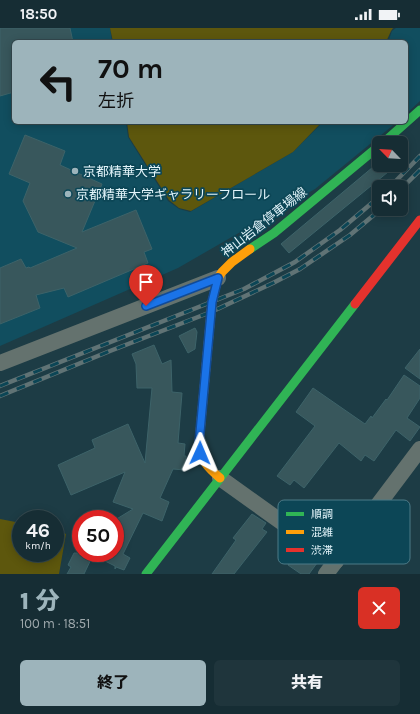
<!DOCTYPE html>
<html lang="ja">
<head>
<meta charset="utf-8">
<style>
  :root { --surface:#162d34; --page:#1f353c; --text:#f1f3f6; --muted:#9ea8ac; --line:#35494f; --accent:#9db4bb }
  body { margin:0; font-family:Karla,"Noto Sans JP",sans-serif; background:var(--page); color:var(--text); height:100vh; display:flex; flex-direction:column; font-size:15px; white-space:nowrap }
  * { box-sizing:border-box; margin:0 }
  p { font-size:13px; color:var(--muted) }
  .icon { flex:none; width:22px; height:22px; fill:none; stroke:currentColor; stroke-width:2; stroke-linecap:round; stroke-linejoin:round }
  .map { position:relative; height:546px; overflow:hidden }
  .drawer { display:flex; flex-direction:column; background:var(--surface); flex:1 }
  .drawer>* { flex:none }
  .top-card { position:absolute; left:12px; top:12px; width:396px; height:84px; border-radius:6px; box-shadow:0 2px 10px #0003,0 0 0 1px var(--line); background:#9db4bb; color:#111; overflow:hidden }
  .needle { width:26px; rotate:295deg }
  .fabs { position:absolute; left:372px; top:108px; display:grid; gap:8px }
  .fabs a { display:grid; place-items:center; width:36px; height:36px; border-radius:6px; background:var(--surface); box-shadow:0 2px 10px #0003,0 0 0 1px var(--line); font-size:20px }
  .speed { position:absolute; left:12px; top:482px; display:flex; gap:8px; font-size:20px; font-weight:700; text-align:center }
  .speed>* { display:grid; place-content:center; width:52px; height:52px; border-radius:50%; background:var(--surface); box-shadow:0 2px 10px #0003,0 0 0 1px var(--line); line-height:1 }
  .speed small { font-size:10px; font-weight:400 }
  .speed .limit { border:6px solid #d22; background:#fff; color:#111 }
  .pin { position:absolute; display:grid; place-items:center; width:34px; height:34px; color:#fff; margin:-41px -17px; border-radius:50% 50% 50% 0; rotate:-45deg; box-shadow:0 0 4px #0007 }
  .pin .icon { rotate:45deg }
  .me { position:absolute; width:44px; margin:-22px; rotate:1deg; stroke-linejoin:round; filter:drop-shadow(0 0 3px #0008) }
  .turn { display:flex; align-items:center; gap:14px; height:84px; padding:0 20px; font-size:18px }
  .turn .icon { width:52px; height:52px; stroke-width:2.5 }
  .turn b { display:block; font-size:28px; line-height:34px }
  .round { display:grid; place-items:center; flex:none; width:42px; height:42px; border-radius:6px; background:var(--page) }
  .headline { display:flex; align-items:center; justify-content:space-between; height:68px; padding:0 20px }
  h1 { font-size:24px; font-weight:800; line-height:30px; color:var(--accent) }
  .cta { display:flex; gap:8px; margin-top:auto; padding:8px 20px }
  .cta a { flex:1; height:46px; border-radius:6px; background:var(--accent); color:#111; font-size:16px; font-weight:800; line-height:46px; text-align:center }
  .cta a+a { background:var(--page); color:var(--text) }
  .status { display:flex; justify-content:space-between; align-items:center; height:28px; padding:0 20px; background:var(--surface); direction:ltr }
  .status svg { height:11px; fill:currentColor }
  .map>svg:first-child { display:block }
  .built { fill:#114e5f }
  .green { fill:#5d570d }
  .building { fill:#38575c; stroke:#3d6369 }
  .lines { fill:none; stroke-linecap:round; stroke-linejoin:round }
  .street { stroke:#64726e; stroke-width:16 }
  .fast { stroke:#30b455; stroke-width:9 }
  .slow { stroke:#ff9f0a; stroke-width:9 }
  .jam { stroke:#e5322d; stroke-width:9 }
  .rail-casing { stroke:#607375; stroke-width:4.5 }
  .rail { stroke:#0c4656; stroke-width:3; stroke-dasharray:9; stroke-linecap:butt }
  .route-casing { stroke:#114b97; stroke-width:10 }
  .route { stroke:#1a73e8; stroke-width:7 }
  .poi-dot { fill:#9db4bb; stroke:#0c4656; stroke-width:1.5 }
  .labels { text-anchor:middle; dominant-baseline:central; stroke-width:3.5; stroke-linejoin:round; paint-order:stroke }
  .poi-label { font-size:13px; fill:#e2f4fa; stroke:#0c4656; text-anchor:start }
  .street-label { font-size:13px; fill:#e2f4fa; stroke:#0c4656 }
  .key { fill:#0c4656; stroke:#4c7a87; stroke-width:1 }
  .key-label { font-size:11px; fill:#e2f4fa }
</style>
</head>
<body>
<div class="status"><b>18:50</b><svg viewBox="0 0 49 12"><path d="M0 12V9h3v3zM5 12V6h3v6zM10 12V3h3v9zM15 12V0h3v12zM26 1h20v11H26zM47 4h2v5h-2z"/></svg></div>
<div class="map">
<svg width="420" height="546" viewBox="0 0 420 546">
  <rect width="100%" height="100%" fill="#1d3c45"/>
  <g class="built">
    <polygon points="0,0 110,0 112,14 14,14 14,94 126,94 128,109 168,173 179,181 190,184 293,124 323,94 397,94 315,161 178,240 0,318"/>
    <polygon points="396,0 420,0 420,73 406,86 406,14 388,14 392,3"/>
  </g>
  <g class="green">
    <polygon points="110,0 393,0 391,3 386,14 113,14"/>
    <polygon points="127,94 322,94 293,124 191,183 179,180 169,172 129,109"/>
    <polygon points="0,491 21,495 21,525 55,525 55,501 66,506 59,546 0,546"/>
  </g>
  <g class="building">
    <polygon points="0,0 70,0 73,14 14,14 14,64 0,68"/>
    <polygon points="25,107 65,123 60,137 102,156 82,204 136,182 152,221 144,224 148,235 68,269 64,260 36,267 40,280 0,296 0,240 21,231 26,240 29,239 30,240 77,220 38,204 23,173 30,155 9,146"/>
    <polygon points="379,134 379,137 382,137 388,144 289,225 281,216"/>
    <polygon points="195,300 197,304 195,321 188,325 179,308"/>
    <polygon points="154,317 162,336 171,332 172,364 182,365 178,415 185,416 184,428 186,428 185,442 173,441 160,470 169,474 162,493 143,485 123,526 130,530 124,542 116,539 115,541 115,538 93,527 84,546 67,546 71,539 68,537 74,525 115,525 115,492 133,481 113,474 125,444 71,467 58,437 95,420 92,412 128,396 145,435 152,360 137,360 136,336 132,326"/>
    <polygon points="420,321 420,351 405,340"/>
    <polygon points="404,347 420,358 420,370 407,390 420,399 410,413 396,402 374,433 365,427 361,433 339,415 304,460 294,452 290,457 277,448 315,398 296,384 313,360 365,396 371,388 372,390 386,371 387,372"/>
    <polygon points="252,486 266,495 262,501 267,504 234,546 212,546 236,512 233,510"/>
    <polygon points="300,519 313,529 312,531 317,535 309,546 301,546 288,537"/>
  </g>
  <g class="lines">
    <g class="street">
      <polyline points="0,335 218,250"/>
      <polyline points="220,450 336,533"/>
      <polyline points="326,546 420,421"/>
    </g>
    <g class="fast">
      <polyline points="383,115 420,82"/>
      <polyline points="250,221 274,205 379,118"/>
      <polyline points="146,546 355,276"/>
    </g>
    <path class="slow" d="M220,450C207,439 201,433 199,415L212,274L218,250L222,244L232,234L250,221"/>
    <polyline class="jam" points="355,276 420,192"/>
    <defs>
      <g id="rail">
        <polyline points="390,159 420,128"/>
        <polyline points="401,161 420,142"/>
        <polyline points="0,358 244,261 295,234 340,202 379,169"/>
        <polyline points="0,368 110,323 211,284 273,255 300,241 350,207 381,181"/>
      </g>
    </defs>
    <use href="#rail" class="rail-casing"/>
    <use href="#rail" class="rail"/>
  </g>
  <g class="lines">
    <defs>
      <polyline id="route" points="146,278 218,250 212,274 199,415 200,425"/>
    </defs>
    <use href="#route" class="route-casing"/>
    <use href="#route" class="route"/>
  </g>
  <g class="poi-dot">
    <circle cx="75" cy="143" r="4"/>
    <circle cx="68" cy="166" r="4"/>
  </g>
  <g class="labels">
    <g class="poi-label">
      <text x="83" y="143">京都精華大学</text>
      <text x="76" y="166">京都精華大学ギャラリーフロール</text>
    </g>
    <g class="street-label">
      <text transform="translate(264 194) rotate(-38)">神山岩倉停車場線</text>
    </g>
  </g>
  <rect x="278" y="472" width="132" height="64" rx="6" class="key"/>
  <rect x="286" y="484" width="18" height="4" fill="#30b455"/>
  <rect x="286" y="502" width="18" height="4" fill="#ff9f0a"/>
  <rect x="286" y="520" width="18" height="4" fill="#e5322d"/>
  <g class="key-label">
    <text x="311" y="490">順調</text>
    <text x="311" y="508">混雑</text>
    <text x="311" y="526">渋滞</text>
  </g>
</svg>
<div class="fabs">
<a><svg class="needle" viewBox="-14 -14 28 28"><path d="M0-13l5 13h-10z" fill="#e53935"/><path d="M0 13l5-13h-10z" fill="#9ea8ac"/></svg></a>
<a><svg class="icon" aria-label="sound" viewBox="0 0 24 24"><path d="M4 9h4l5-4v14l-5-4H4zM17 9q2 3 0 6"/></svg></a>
</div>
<div class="speed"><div>46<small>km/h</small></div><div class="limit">50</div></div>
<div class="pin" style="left:146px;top:278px;background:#d93025"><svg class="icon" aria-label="arrive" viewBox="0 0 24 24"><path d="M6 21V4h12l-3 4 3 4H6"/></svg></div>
<svg class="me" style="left:200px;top:425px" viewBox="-20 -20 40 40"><path d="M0-17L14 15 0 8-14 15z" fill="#1a73e8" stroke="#fff" stroke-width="4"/></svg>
<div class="top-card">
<div class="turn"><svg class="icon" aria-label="left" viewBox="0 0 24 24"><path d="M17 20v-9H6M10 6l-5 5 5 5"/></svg><div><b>70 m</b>左折</div></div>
</div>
</div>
<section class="drawer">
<div class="headline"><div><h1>1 分</h1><p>100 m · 18:51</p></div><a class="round" style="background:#d93025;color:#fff"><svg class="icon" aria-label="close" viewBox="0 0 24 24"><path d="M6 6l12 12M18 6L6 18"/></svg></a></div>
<div class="cta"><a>終了</a><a>共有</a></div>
</section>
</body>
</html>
